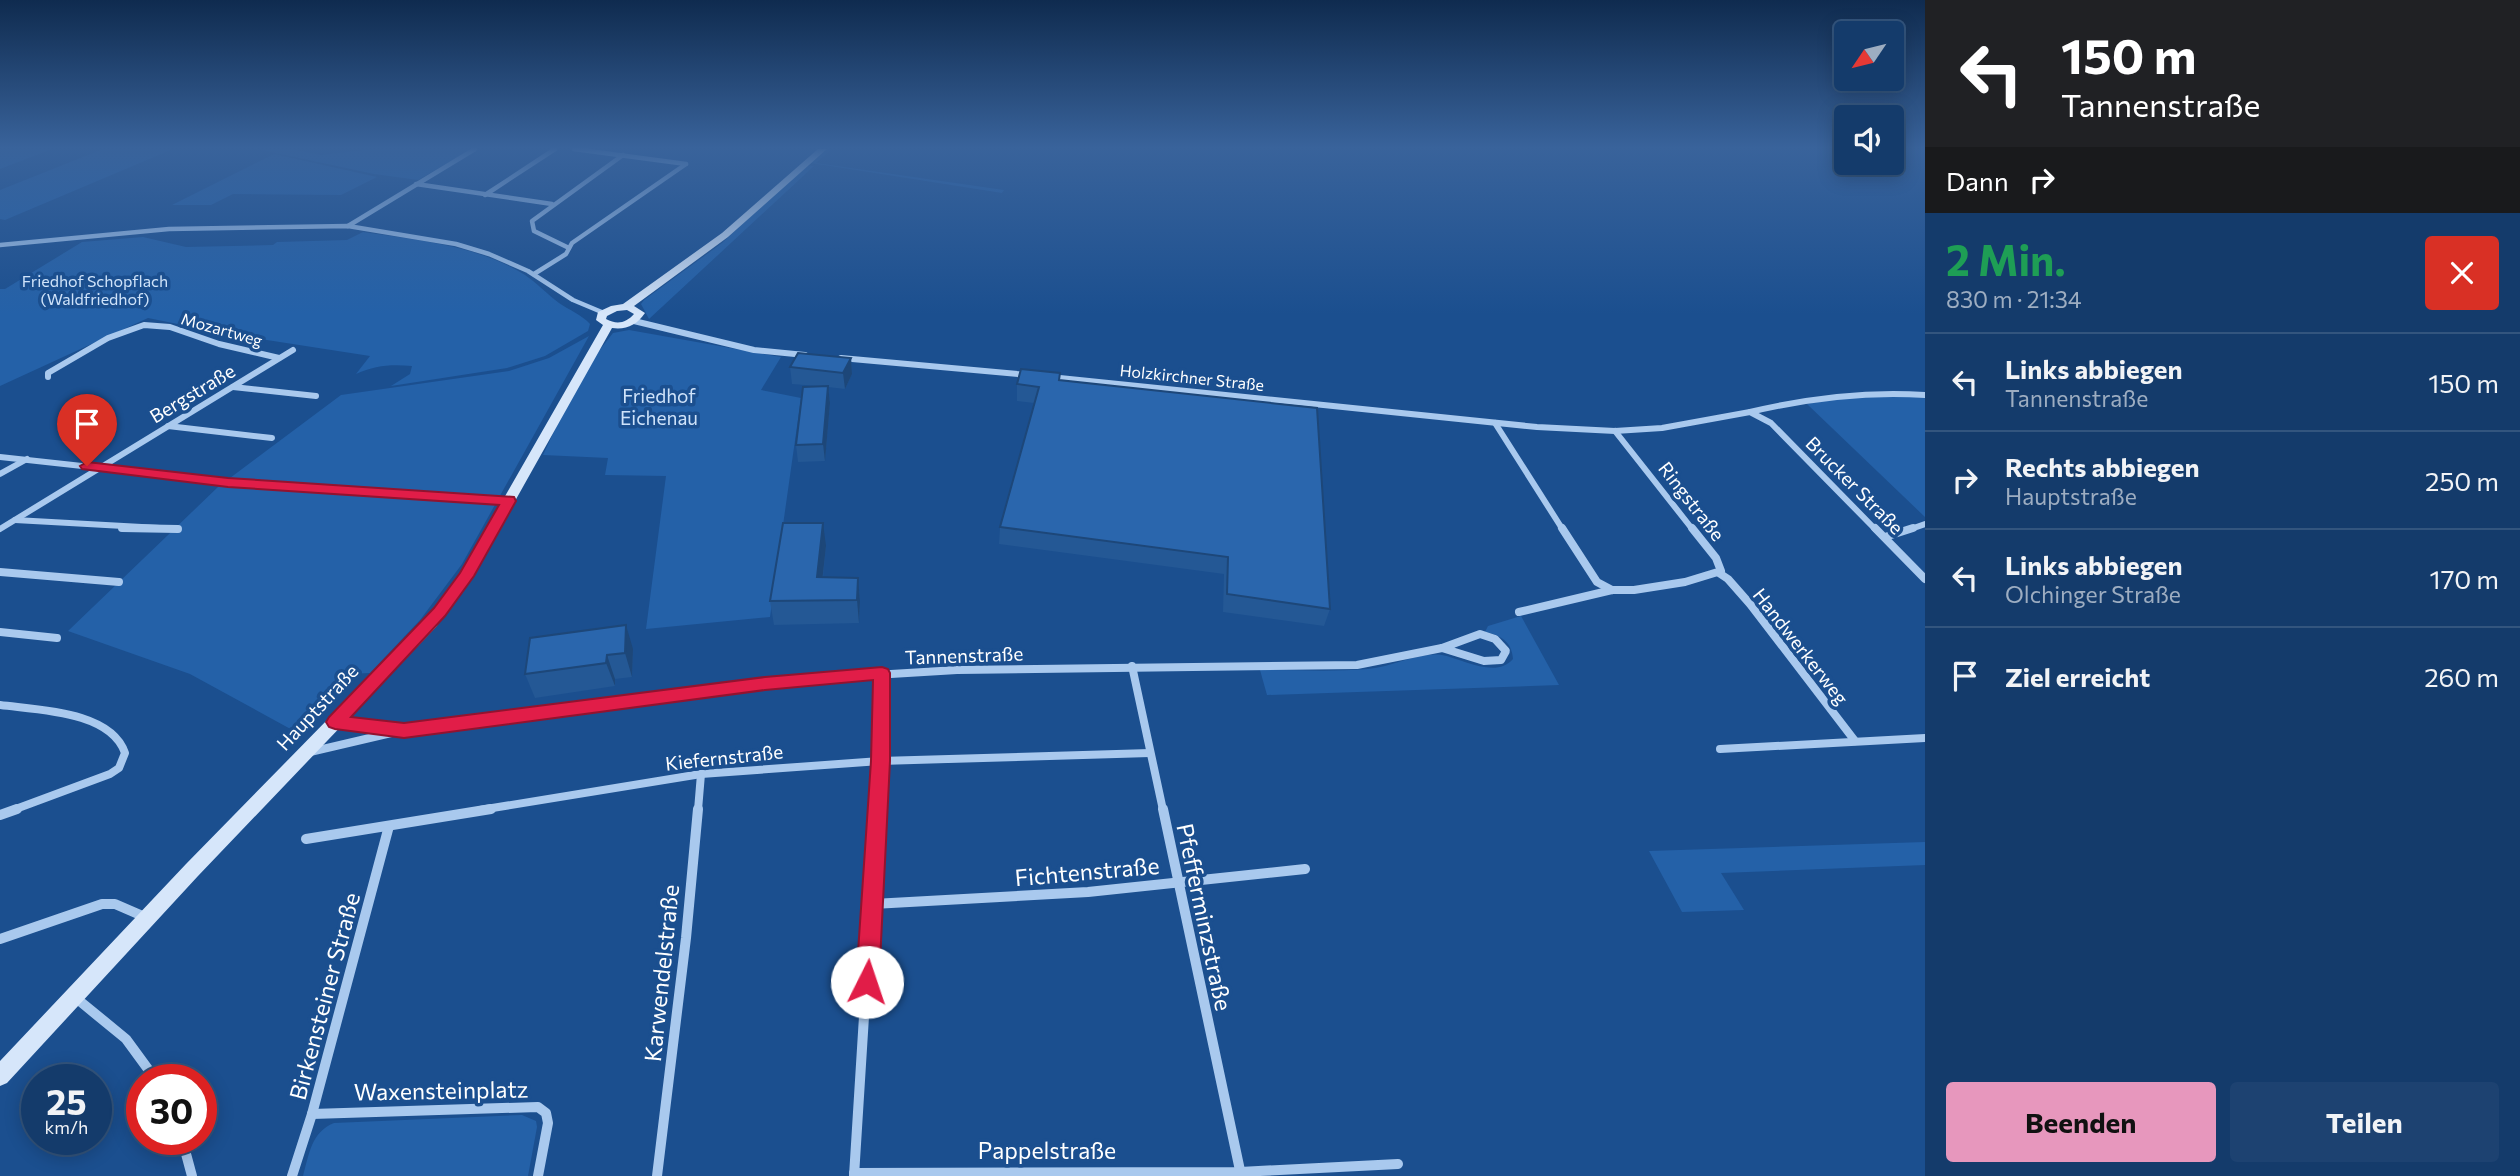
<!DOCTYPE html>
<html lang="de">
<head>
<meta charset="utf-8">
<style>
  :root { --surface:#143b6b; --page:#1d4271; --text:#f1f3f6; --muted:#9dadc1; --line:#33557e; --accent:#e797bd }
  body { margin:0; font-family:Commissioner,sans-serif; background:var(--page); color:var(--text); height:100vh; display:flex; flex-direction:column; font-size:26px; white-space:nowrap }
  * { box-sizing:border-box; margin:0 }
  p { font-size:23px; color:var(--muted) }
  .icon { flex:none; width:38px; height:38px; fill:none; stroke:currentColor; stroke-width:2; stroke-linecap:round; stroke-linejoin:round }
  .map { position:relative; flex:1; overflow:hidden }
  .sheet { display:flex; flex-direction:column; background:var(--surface); width:595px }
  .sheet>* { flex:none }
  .hud { background:#202124; color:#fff; overflow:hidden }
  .needle { width:46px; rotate:235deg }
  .fabs { position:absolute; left:1834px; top:21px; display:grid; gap:14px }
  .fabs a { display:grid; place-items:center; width:70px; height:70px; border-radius:7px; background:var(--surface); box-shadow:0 4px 18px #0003,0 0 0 2px var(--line); font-size:35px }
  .speed { position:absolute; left:21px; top:1064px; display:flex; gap:14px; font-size:35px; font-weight:700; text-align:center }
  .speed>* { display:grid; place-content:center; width:91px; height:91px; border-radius:50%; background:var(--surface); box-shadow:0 4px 18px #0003,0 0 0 2px var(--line); line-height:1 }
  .speed small { font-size:18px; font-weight:400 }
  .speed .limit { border:10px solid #d22; background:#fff; color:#111 }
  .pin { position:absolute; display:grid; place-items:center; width:60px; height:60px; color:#fff; margin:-72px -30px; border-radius:50% 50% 50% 0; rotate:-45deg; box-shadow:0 0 7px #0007 }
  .pin .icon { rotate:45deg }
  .me { position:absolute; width:77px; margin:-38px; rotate:4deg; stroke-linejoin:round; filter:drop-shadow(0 0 5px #0008) }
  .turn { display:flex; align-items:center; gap:24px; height:147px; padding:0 21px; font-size:32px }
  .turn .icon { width:91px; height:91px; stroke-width:2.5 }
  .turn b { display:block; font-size:49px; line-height:60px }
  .then { display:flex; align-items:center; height:66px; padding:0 21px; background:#0003; gap:14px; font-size:26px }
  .round { display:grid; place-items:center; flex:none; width:74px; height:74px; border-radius:7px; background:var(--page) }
  .overview { display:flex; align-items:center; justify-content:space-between; height:119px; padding:0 21px }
  h1 { font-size:42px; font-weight:700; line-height:52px; color:#1e9e55 }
  .button { display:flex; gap:14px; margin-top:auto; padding:14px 21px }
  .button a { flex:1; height:80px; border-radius:7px; background:var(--accent); color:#111; font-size:28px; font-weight:700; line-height:80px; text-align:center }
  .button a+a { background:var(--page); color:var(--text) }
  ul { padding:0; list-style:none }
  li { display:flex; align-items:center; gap:21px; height:98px; padding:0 21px; border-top:2px solid var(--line) }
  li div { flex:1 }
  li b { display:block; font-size:26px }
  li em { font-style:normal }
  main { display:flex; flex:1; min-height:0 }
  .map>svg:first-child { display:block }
  .green { fill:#2461a8 }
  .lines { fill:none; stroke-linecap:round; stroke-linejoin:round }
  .street-far3 { stroke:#a9c9ee; stroke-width:4.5 }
  .street-far2 { stroke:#a9c9ee; stroke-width:6 }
  .street-far1 { stroke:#a9c9ee; stroke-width:8 }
  .street { stroke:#a9c9ee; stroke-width:10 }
  .secondary { fill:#d6e6fa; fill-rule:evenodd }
  .wall { fill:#245895 }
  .shaded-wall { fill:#1d4779 }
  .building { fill:#2a66ad; stroke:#1d4779; stroke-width:2 }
  .route { fill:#e11d48; stroke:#92132f; stroke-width:2 }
  .labels { text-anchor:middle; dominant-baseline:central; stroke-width:7; stroke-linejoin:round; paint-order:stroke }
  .far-park-label { font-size:16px; fill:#cfe3fa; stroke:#1b4f8f }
  .far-street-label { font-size:16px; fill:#fff; stroke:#1b4f8f }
  .street-label { font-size:19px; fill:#fff; stroke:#1b4f8f }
  .park-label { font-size:19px; fill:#cfe3fa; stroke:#1b4f8f }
  .near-street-label { font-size:23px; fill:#fff; stroke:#1b4f8f }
</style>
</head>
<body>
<main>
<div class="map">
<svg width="1925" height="1176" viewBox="0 0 1925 1176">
  <rect width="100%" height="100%" fill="#1b4f8f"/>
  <g class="green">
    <polygon points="52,149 0,169 0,150"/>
    <polygon points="103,149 173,149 5,220 0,219 0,190"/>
    <polygon points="257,149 291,149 321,155 373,149 472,149 418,180 374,174"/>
    <polygon points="828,149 832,149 816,163 1004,190 1002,193 811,163"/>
    <polygon points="274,154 377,177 341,195 233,194 211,205 172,205"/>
    <polygon points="806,165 814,166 649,319 641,304 644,300 722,243"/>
    <path d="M363,232C417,240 477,245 525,275C537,283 547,294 559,303C569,310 582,315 590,324L588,331L545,356L507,368L391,386L410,374L412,366C392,364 375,365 356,374L370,356L222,333L148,318L0,386V289H5L82,242L143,237L186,247L273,245L277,242L347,240Z"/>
    <polygon points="629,330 781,357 761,390 801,398 770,617 646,629 666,476 605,475 608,458 543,455 573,391 591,361 613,333"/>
    <polygon points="589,336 462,564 420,620 370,673 348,674 296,732 190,674 68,631 218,487 341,395 509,371 549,358"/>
    <polygon points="1890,394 1925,398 1925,517 1807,404 1854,395"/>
    <path d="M1521,616L1559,685L1267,695L1260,670C1296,670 1333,672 1368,669C1393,667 1418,652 1442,655C1463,659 1496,679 1513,659C1512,642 1501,635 1485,632L1488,626Z"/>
    <polygon points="1925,842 1925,865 1721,873 1744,910 1682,912 1649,851"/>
    <path d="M522,1115L536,1121L537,1127L528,1176H303C309,1155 311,1132 334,1123Z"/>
  </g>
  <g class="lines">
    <g class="street-far3">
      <polyline points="574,149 686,164"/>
      <polyline points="416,184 552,204"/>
      <polyline points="485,195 555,149"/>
      <polyline points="348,226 475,149"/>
      <polyline points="0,245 169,229 348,226 456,244 489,254 528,271 573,300 604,313"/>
      <polyline points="569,248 534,231 532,221 623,155"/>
      <polyline points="534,274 566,254 572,243 686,164"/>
    </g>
    <g class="street-far2">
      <polyline points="634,321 754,350 805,355"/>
      <polyline points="841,358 1028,375"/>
      <polyline points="48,377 48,373 108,338 144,325 170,327 219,344 279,358"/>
      <polyline points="1050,377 1537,427 1615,431 1662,428 1750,412 1771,423 1876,530"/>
      <polyline points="233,387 316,396"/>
      <path d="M1750,412C1809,398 1865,391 1925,395"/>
      <polyline points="1495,423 1563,530"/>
      <polyline points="168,426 272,438"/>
      <polyline points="1615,431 1693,530"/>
      <polyline points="0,457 228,482 509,501"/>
      <polyline points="0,474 27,459"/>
      <polyline points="15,520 178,529"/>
      <polyline points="0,529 293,350"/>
      <polyline points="1908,530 1925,524"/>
    </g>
    <g class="street-far1">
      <polyline points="122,528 178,529"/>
      <polyline points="1562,528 1597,582 1612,590"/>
      <polyline points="1875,528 1925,579"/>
      <polyline points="1885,537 1913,528"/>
      <polyline points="0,572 119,582"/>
      <polyline points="1719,573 1728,579 1750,604 1855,741"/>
      <polyline points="1519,612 1612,590 1634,590 1685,582 1721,571 1716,558 1692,528"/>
      <polyline points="0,632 57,638"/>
      <polygon points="1480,634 1495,639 1506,651 1501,660 1484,661 1442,648"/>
      <polyline points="1132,666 1163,810"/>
      <path d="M0,705C38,710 111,711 125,753L119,768L110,774L13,810"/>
      <polyline points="336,722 400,730"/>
      <polyline points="1720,749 1925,738"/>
      <polyline points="310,752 404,730 808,679 957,670 1357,665 1442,648"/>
      <polyline points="480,810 701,774 880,761 1150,753"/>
      <polyline points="698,810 701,774"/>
      <polyline points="877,810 882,673"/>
    </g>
    <g class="street">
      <polyline points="1163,809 1241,1175"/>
      <polyline points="0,815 17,809"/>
      <polyline points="306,839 491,809"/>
      <polyline points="873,904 1088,892 1305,869"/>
      <polyline points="0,939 102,904 115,904 145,917"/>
      <polyline points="76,998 126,1039 156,1080"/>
      <polyline points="312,1114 538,1107 546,1113 548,1123 538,1176"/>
      <polyline points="182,1139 192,1176"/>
      <polyline points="854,1173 1240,1172 1398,1164"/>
      <polyline points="292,1176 312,1114 389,826"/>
      <polyline points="657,1176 686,938 698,809"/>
      <polyline points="854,1176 877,809"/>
    </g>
    <path class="secondary" d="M818,149H827L728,237L634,306L645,313C637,325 626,330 612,328L473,576L436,627L198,876L7,1083L0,1086V1061L186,864L426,619L461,573L603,325L596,320L598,312L611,306L623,304L722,233ZM627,310L634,314C626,323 617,325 606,319L607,316L617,311Z"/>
  </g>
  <g class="wall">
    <polygon points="851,358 852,374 845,389 828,387 830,403 825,461 798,462 796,445 817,386 792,384 790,367"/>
    <polygon points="1060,373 1060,380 1330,609 1324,626 1223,612 1224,574 999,544 1000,527 1034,403 1017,401 1017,384"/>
    <polygon points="826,546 823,577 858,578 860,601 859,623 774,625 770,601"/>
    <polygon points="633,649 632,677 615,679 615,686 535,698 525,674"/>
  </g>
  <g class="shaded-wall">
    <polygon points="851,358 852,374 845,389 843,373"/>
    <polygon points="828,386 830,403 825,461 823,444"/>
    <polygon points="823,523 826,546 820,600 817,577"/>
    <polygon points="858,578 860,601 859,623 857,600"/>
    <polygon points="626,625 633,649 632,677 625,653"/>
    <polygon points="607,655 615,679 615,686 606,663"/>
  </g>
  <g class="building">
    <polygon points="798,353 851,358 843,373 790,367"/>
    <polygon points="1021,369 1060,373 1059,380 1317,408 1330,609 1227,594 1228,557 1000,527 1039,387 1017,384"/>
    <polygon points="828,386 823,444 796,445 803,387"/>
    <polygon points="783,523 823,523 817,577 858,578 857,600 770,601"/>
    <polygon points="626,625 625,653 607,655 606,663 525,674 530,638"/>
  </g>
  <linearGradient id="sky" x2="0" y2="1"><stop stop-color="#0f2b4f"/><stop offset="0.47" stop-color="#39639b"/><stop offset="1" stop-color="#39639b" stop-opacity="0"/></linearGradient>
  <rect width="1925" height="314" fill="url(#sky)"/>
  <polygon class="route" points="87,462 228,478 514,497 516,501 474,576 445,616 351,717 404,723 765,677 882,667 888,669 890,673 890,761 879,982 875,990 867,993 860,990 856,982 871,761 873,680 765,690 404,738 335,729 329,727 326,722 329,717 434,608 460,573 499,505 228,487 82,469 80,466"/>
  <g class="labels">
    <g class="far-park-label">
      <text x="95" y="280">Friedhof Schopflach<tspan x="95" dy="18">(Waldfriedhof)</tspan></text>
    </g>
    <g class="far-street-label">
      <text transform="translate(222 329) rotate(16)">Mozartweg</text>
      <text transform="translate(1192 377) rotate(6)">Holzkirchner Straße</text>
    </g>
    <g class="street-label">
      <text transform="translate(192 393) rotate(-31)">Bergstraße</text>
      <text transform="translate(1855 485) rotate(45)">Brucker Straße</text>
      <text transform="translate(1692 501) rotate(52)">Ringstraße</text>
      <text transform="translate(1801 646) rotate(52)">Handwerkerweg</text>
      <text transform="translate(964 655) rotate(-2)">Tannenstraße</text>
      <text transform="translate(317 707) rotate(-47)">Hauptstraße</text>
      <text transform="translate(724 757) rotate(-6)">Kiefernstraße</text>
    </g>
    <g class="park-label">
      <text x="659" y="395">Friedhof<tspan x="659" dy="22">Eichenau</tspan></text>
    </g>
    <g class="near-street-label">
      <text transform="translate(1087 871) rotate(-5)">Fichtenstraße</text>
      <text transform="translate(1205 917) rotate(78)">Pfefferminzstraße</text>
      <text transform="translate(661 973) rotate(-84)">Karwendelstraße</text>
      <text transform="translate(324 996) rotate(-75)">Birkensteiner Straße</text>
      <text transform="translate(441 1090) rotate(-1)">Waxensteinplatz</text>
      <text x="1047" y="1150">Pappelstraße</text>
    </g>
  </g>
</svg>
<div class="fabs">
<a><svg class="needle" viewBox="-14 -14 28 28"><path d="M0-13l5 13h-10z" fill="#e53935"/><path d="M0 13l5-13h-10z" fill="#9dadc1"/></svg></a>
<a><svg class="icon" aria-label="sound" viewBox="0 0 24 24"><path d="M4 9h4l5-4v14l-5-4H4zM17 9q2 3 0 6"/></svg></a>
</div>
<div class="speed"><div>25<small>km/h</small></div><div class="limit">30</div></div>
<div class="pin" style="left:87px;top:466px;background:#d93025"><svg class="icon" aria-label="arrive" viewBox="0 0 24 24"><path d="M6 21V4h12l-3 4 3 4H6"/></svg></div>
<svg class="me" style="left:867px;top:982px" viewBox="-20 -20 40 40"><circle r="19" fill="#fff"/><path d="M0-13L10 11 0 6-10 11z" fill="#e11d48"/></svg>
</div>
<section class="sheet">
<div class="hud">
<div class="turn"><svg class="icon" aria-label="left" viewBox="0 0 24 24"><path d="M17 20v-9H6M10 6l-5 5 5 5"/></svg><div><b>150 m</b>Tannenstraße</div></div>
<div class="then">Dann<svg class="icon" aria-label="right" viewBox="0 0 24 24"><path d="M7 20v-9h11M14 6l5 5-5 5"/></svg></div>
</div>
<div class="overview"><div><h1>2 Min.</h1><p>830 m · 21:34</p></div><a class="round" style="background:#d93025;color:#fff"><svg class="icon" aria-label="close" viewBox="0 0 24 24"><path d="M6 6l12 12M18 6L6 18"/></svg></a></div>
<ul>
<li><svg class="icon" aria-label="left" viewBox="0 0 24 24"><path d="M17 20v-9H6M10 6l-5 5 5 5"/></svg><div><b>Links abbiegen</b><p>Tannenstraße</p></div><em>150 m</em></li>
<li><svg class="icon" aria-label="right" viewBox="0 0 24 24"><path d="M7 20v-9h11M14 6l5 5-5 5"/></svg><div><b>Rechts abbiegen</b><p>Hauptstraße</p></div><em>250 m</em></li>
<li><svg class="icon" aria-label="left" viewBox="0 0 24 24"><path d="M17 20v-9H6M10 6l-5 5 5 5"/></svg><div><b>Links abbiegen</b><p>Olchinger Straße</p></div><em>170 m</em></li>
<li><svg class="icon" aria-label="arrive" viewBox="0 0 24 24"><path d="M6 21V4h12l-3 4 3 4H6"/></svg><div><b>Ziel erreicht</b></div><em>260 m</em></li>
</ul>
<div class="button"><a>Beenden</a><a>Teilen</a></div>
</section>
</main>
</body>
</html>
